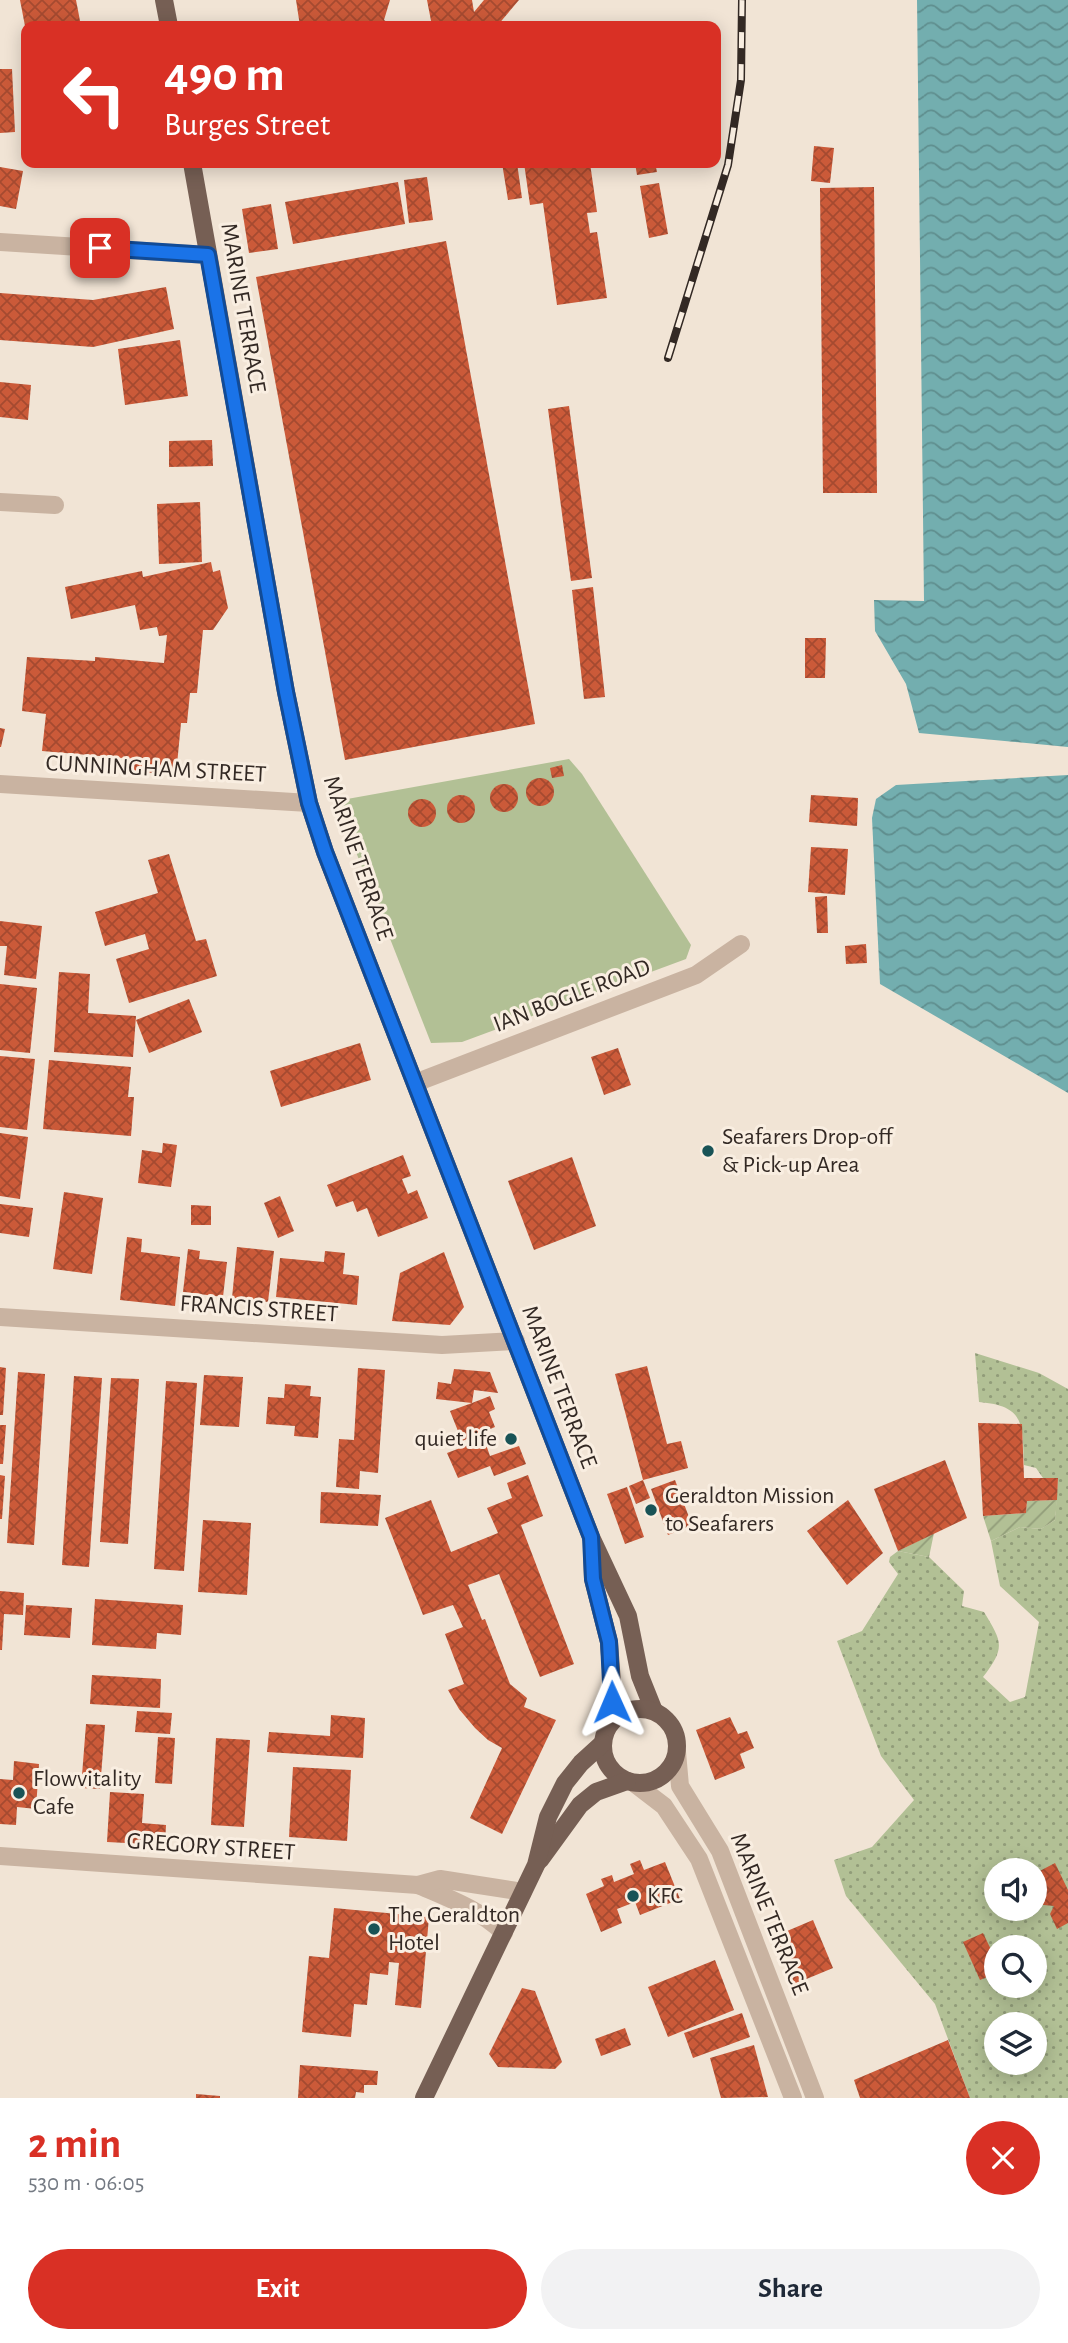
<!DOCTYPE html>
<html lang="en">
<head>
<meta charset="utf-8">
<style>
  :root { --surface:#fff; --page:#f2f2f3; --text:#1f2937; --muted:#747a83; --accent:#d93025 }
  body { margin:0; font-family:"Alegreya Sans",sans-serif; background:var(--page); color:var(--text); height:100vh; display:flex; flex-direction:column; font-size:26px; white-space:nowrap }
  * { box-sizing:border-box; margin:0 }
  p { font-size:23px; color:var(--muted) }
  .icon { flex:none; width:38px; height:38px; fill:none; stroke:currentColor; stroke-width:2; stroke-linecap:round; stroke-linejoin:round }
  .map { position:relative; height:2098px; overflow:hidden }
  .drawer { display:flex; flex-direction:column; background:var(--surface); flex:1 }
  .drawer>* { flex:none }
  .banner { position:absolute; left:21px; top:21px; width:700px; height:147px; border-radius:14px; box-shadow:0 4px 18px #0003; background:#d93025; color:#fff; overflow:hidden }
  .tools { position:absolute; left:984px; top:1858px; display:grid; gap:14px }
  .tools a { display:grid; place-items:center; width:63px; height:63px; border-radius:50%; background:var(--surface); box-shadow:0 4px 18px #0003; font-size:35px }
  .pin { position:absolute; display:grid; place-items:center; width:60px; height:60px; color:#fff; margin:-30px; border-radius:14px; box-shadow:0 4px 10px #0006 }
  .me { position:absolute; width:77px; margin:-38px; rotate:359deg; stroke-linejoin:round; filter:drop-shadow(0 0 5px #0008) }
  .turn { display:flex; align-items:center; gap:24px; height:147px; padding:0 28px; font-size:32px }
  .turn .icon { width:91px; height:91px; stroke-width:2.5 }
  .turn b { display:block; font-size:49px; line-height:60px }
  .round { display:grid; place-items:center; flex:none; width:74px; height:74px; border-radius:37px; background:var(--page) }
  .headline { display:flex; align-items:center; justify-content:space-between; height:119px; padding:0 28px }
  h1 { font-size:42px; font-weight:700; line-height:52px; color:var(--accent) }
  .button { display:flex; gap:14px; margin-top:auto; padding:14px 28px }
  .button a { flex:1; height:80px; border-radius:42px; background:var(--accent); color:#fff; font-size:28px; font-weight:700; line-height:80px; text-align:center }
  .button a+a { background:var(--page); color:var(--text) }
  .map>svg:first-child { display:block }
  .grass { fill:#b2c095 }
  .park { fill:url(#park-dots); fill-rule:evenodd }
  .garden { fill:url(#garden-furrows) }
  .water { fill:url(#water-waves) }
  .building { fill:url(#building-cross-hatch) }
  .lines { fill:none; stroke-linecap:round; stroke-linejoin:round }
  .minor { stroke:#c9b3a1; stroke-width:18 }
  .major { stroke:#765f54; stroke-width:18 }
  .rail-casing { stroke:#332924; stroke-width:8 }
  .rail { stroke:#f9eee1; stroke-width:5; stroke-dasharray:16; stroke-linecap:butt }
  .route-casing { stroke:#114b97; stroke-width:18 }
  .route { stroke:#1a73e8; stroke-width:12 }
  .poi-dot { fill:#195356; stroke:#f9eee1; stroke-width:2.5 }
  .labels { text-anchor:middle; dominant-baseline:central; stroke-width:6; stroke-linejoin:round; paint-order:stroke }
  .street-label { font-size:24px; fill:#332924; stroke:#f9eee1 }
  .poi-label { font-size:24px; fill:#332924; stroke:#f9eee1; text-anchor:start }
</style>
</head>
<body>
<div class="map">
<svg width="1068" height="2098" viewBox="0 0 1068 2098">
  <defs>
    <pattern id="park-dots" width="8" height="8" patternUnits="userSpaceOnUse" patternTransform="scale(1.75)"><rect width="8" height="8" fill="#b2c095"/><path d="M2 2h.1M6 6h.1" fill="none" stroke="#919c79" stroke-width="1.8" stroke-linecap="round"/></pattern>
    <pattern id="garden-furrows" width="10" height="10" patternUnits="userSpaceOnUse" patternTransform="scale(1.75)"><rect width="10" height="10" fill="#b2c095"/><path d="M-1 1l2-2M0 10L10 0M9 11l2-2" fill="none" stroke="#919c79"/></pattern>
    <pattern id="water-waves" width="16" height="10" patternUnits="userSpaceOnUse" patternTransform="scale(1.75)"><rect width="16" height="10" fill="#73aeaf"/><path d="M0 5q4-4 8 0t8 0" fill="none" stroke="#5f8e8e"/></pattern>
    <pattern id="building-cross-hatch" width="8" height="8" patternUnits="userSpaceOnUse" patternTransform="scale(1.75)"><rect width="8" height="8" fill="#cb5a39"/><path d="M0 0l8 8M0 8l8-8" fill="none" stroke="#a54a30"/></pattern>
  </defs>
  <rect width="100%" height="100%" fill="#f1e4d5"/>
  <polygon class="grass" points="569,759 582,774 691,945 686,959 462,1042 431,1043 336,801"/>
  <path class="park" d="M975,1353L1039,1373L1068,1389V2098H970L935,2004L846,1896L834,1860L872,1847L914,1800L881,1756L837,1641L862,1631L898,1574L889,1562L890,1557L898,1551L929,1557L964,1591L962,1606L984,1612C1002,1642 1006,1647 983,1677L1010,1702L1025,1697L1039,1622L1000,1586L991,1541L1020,1527L1041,1529L1055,1520L1058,1479L1043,1478L1036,1468L1024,1465C1022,1426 1027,1406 979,1402ZM996,1871H1034V1909H996ZM996,1948H1034V1986H996ZM996,2025H1034V2063H996Z"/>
  <g class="garden">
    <polygon points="1057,1500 1055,1520 1041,1529 1020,1527 991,1541 983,1516 1026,1513 1027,1501"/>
    <polygon points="934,1533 929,1557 898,1551"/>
  </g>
  <g class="water">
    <polygon points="917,0 1068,0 1068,747 919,733 906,684 875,631 874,600 924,601"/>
    <polygon points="1068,775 1068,1093 880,984 872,818 876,799 896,785"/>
  </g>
  <g class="building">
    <polygon points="20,0 76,0 81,26 25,26"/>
    <polygon points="296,0 390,0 384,20 393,26 300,26"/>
    <polygon points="427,0 472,0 474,12 484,0 519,0 497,26 432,26"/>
    <polygon points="0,69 12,69 15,132 0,133"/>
    <polygon points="814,146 834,148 830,183 811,181"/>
    <polygon points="502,163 517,163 522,198 508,200"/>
    <polygon points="524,163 590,163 597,212 587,213 590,233 597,232 607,298 557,305 543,203 530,205"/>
    <polygon points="635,163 655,163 657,172 637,175"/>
    <polygon points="0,167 23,171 16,209 0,206"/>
    <polygon points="427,177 433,220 409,223 404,180"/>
    <polygon points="398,182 405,224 293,244 285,202"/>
    <polygon points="659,183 668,234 649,238 640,186"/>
    <polygon points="874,187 877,493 823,493 820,188"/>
    <polygon points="271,204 278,249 249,253 242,209"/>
    <polygon points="446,241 535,724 345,760 256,277"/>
    <polygon points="166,287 174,329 93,347 0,340 0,293 93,300"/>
    <polygon points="180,340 188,396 125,405 118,349"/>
    <polygon points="0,382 31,385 28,420 0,417"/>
    <polygon points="569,406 592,578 571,581 548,409"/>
    <polygon points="212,440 213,466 169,467 169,441"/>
    <polygon points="200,502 202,562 159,564 157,504"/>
    <polygon points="211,562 213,572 220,570 228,608 213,630 203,630 197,693 190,693 187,723 181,723 176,775 132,771 134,759 42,751 46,714 22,711 27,657 95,661 95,657 164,663 167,635 159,636 157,627 140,630 135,605 71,619 65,587 142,571 143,577"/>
    <polygon points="593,587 605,697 584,699 572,590"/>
    <polygon points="805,638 826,638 825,678 805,678"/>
    <polygon points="0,728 5,729 1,747 0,747"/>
    <polygon points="562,765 564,776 552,778 550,768"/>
    <circle cx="540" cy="792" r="14"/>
    <circle cx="504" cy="798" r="14"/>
    <circle cx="461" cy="809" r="14"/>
    <polygon points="811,795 858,798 857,826 809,822"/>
    <circle cx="422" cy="813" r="14"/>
    <polygon points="811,847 848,849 845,895 808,892"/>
    <polygon points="169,854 196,941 206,939 217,976 129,1003 116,959 149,949 145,934 105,946 95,912 158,893 148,860"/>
    <polygon points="827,896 828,933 817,933 815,897"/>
    <polygon points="0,921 42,926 36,979 4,975 7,946 0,946"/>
    <polygon points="866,944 867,963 846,964 845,946"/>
    <polygon points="59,972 90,974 88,1013 136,1016 133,1057 54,1052"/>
    <polygon points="0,984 37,988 30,1053 0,1050"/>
    <polygon points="189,999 202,1032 149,1053 136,1020"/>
    <polygon points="360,1043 371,1080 281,1107 270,1071"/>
    <polygon points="618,1048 631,1085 604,1095 591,1057"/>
    <polygon points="0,1056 35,1059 27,1130 0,1127"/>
    <polygon points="49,1060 131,1067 128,1097 134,1097 131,1136 43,1129"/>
    <polygon points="0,1133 28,1137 20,1199 0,1196"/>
    <polygon points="163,1143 177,1145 171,1187 138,1183 142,1150 162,1153"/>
    <polygon points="403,1155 411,1176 402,1179 408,1194 417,1190 428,1218 378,1237 367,1208 357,1212 353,1201 336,1207 327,1185"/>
    <polygon points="572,1157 596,1226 534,1250 508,1181"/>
    <polygon points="64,1192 103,1198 92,1274 53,1269"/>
    <polygon points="280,1196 294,1231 278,1238 264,1203"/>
    <polygon points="0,1204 33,1208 29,1237 0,1233"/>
    <polygon points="191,1205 211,1206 211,1225 191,1225"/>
    <polygon points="127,1237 142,1239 141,1252 180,1257 175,1306 120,1300"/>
    <polygon points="237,1247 274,1251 268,1302 232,1298"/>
    <polygon points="188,1249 200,1251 199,1259 227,1262 223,1297 183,1292"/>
    <polygon points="325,1251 345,1253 343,1274 359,1276 357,1305 276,1297 280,1258 324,1262"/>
    <polygon points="444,1252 464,1307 450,1325 392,1321 400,1273"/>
    <polygon points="647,1366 667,1444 681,1441 688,1468 643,1480 615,1374"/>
    <polygon points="0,1367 6,1368 3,1415 0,1415"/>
    <polygon points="358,1368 385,1370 378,1473 360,1471 359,1489 336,1487 339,1439 354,1440"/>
    <polygon points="454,1369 490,1372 498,1393 474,1390 472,1403 490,1396 495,1409 489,1412 495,1427 462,1441 450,1411 472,1403 436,1399 438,1382 451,1384"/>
    <polygon points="18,1372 45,1374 34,1545 7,1543"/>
    <polygon points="204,1375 243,1377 239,1427 200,1425"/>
    <polygon points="74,1376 102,1378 89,1567 62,1565"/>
    <polygon points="111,1378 139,1379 128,1544 100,1542"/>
    <polygon points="166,1381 197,1383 184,1571 154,1569"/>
    <polygon points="285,1384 311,1386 310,1396 321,1397 318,1438 294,1436 295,1426 266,1424 268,1397 284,1398"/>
    <polygon points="978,1423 1022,1424 1024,1478 1058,1478 1057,1500 1027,1501 1026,1513 983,1516"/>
    <polygon points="0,1425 6,1425 3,1464 0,1464"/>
    <polygon points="484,1439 490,1456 519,1446 526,1464 494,1476 490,1466 458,1478 447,1453"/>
    <polygon points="945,1460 967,1518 898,1551 874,1489"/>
    <polygon points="0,1475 5,1476 2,1519 0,1519"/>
    <polygon points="528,1475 543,1516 521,1525 574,1664 540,1677 499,1574 468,1585 482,1620 485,1619 510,1684 527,1698 524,1707 556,1720 502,1834 470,1818 502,1748 488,1740 475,1728 459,1709 448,1690 464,1684 445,1634 463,1627 453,1605 423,1615 385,1518 431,1500 451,1552 498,1533 487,1508 512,1498 507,1483"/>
    <polygon points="643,1480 650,1498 636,1504 629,1486"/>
    <polygon points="675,1480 692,1525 668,1535 651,1489"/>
    <polygon points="627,1487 644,1537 625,1544 607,1494"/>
    <polygon points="321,1492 381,1495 378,1526 320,1523"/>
    <polygon points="848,1500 883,1553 847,1585 807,1531"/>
    <polygon points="203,1520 251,1523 247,1595 198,1592"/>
    <polygon points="0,1591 24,1593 23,1615 4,1614 2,1650 0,1650"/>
    <polygon points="95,1599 183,1605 181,1635 157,1633 156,1649 92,1645"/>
    <polygon points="26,1605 72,1608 70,1638 24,1635"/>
    <polygon points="92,1675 161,1679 160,1708 90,1704"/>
    <polygon points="137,1711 172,1713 170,1734 135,1732"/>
    <polygon points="331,1715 365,1718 363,1758 267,1752 269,1732 330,1736"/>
    <polygon points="730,1717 738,1734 747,1731 754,1748 740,1754 745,1768 715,1780 696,1730"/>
    <polygon points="86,1724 105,1725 100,1789 81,1788"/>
    <polygon points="158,1737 175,1738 172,1784 155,1783"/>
    <polygon points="216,1738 250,1740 244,1827 211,1825"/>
    <polygon points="14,1761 39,1764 36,1809 17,1807 16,1825 0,1824 0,1779 13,1780"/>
    <polygon points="293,1767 351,1770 347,1841 289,1837"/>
    <polygon points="110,1792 144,1794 142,1823 166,1825 165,1845 107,1842"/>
    <polygon points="640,1860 644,1870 665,1862 680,1899 640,1915 635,1902 617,1909 622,1923 601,1932 586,1894 604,1886 601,1879 612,1875 614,1882 634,1874 630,1864"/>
    <polygon points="1055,1863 1068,1890 1068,1923 1057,1929 1050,1914 1054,1906 1034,1904 1034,1874"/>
    <polygon points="334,1908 429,1917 421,2008 395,2005 399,1963 389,1962 388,1975 370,1973 367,2005 354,2004 351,2037 302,2032 309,1956 329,1958"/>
    <polygon points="813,1920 833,1968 792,1985 773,1937"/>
    <polygon points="983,1933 996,1960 996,1973 980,1980 963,1942"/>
    <polygon points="715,1960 734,2010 668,2037 648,1987"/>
    <polygon points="522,1988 535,1991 562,2062 555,2069 498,2067 489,2054"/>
    <polygon points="742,2013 750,2037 693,2058 684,2033"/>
    <polygon points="625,2028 631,2045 601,2056 595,2039"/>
    <polygon points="948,2040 970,2098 860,2098 854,2080"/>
    <polygon points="754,2045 768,2097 721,2098 710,2058"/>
    <polygon points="300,2065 378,2071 377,2085 364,2085 364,2093 356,2092 355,2098 298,2098"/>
    <polygon points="196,2094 220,2096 220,2098 196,2098"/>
  </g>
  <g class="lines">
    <g class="minor">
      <polyline points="0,242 208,255"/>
      <polyline points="0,502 55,505"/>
      <polyline points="0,784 309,803"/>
      <polyline points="415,1083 696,975 741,944"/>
      <polyline points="0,1317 442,1345 516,1341"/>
      <polyline points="677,1752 680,1786 720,1851 815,2098"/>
      <polyline points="634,1783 664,1806 699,1859 793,2098"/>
      <path d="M0,1856L418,1885C448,1898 481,1910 504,1933"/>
      <polyline points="418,1885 440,1879 523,1892"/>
    </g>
    <g class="major">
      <polyline points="164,0 169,26"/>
      <polyline points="192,163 286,692 309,803 325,852 591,1537 628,1616 640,1676 654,1711"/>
      <polyline points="592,1547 593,1579 609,1642 612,1683 611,1722"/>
      <circle cx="640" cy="1746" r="37"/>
      <polyline points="540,1860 580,1805 596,1792 627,1781"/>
      <polyline points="424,2098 536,1865 548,1817 565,1783 581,1763 603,1743"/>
    </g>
    <defs>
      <polyline id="rail" points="668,358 728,165 741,80 742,0"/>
    </defs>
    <use href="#rail" class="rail-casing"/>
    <use href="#rail" class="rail"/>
  </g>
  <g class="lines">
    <defs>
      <polyline id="route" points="100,248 208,255 286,692 309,803 325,852 591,1537 593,1579 609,1642 612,1702"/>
    </defs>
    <use href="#route" class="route-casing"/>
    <use href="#route" class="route"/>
  </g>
  <g class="poi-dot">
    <circle cx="708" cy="1151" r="7"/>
    <circle cx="511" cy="1439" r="7"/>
    <circle cx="651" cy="1510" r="7"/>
    <circle cx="19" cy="1793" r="7"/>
    <circle cx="633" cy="1896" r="7"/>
    <circle cx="374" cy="1929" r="7"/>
  </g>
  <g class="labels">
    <g class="street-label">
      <text transform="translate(243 308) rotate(80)">MARINE TERRACE</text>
      <text transform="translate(156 769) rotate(3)">CUNNINGHAM STREET</text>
      <text transform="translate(358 858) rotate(71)">MARINE TERRACE</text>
      <text transform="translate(572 996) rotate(-21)">IAN BOGLE ROAD</text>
      <text transform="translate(259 1309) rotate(4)">FRANCIS STREET</text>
      <text transform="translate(559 1387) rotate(69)">MARINE TERRACE</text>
      <text transform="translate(211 1847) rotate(4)">GREGORY STREET</text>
      <text transform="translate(769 1914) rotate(68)">MARINE TERRACE</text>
    </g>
    <g class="poi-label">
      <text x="722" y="1137">Seafarers Drop-off<tspan x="722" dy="28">&amp; Pick-up Area</tspan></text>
      <text x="497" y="1439" text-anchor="end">quiet life</text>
      <text x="665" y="1496">Geraldton Mission<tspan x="665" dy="28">to Seafarers</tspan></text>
      <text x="33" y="1779">Flowvitality<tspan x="33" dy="28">Cafe</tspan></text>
      <text x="647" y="1896">KFC</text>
      <text x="388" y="1915">The Geraldton<tspan x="388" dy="28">Hotel</tspan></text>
    </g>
  </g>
</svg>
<div class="tools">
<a><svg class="icon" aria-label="sound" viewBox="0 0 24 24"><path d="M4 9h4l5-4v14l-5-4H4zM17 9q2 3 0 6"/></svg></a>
<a><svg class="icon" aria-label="search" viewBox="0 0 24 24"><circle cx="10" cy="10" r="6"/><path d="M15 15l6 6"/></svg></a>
<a><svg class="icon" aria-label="layers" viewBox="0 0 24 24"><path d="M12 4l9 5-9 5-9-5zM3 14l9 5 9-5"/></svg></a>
</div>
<div class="pin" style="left:100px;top:248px;background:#d93025"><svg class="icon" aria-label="arrive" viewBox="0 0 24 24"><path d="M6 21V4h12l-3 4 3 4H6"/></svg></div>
<svg class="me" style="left:612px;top:1702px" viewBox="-20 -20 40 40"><path d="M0-17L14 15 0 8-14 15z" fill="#1a73e8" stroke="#fff" stroke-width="4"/></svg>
<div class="banner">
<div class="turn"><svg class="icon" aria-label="left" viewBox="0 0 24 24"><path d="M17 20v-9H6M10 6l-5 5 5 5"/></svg><div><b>490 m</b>Burges Street</div></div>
</div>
</div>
<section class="drawer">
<div class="headline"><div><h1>2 min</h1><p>530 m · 06:05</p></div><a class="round" style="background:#d93025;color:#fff"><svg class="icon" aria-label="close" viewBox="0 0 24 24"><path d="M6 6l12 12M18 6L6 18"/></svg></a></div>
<div class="button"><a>Exit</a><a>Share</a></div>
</section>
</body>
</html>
